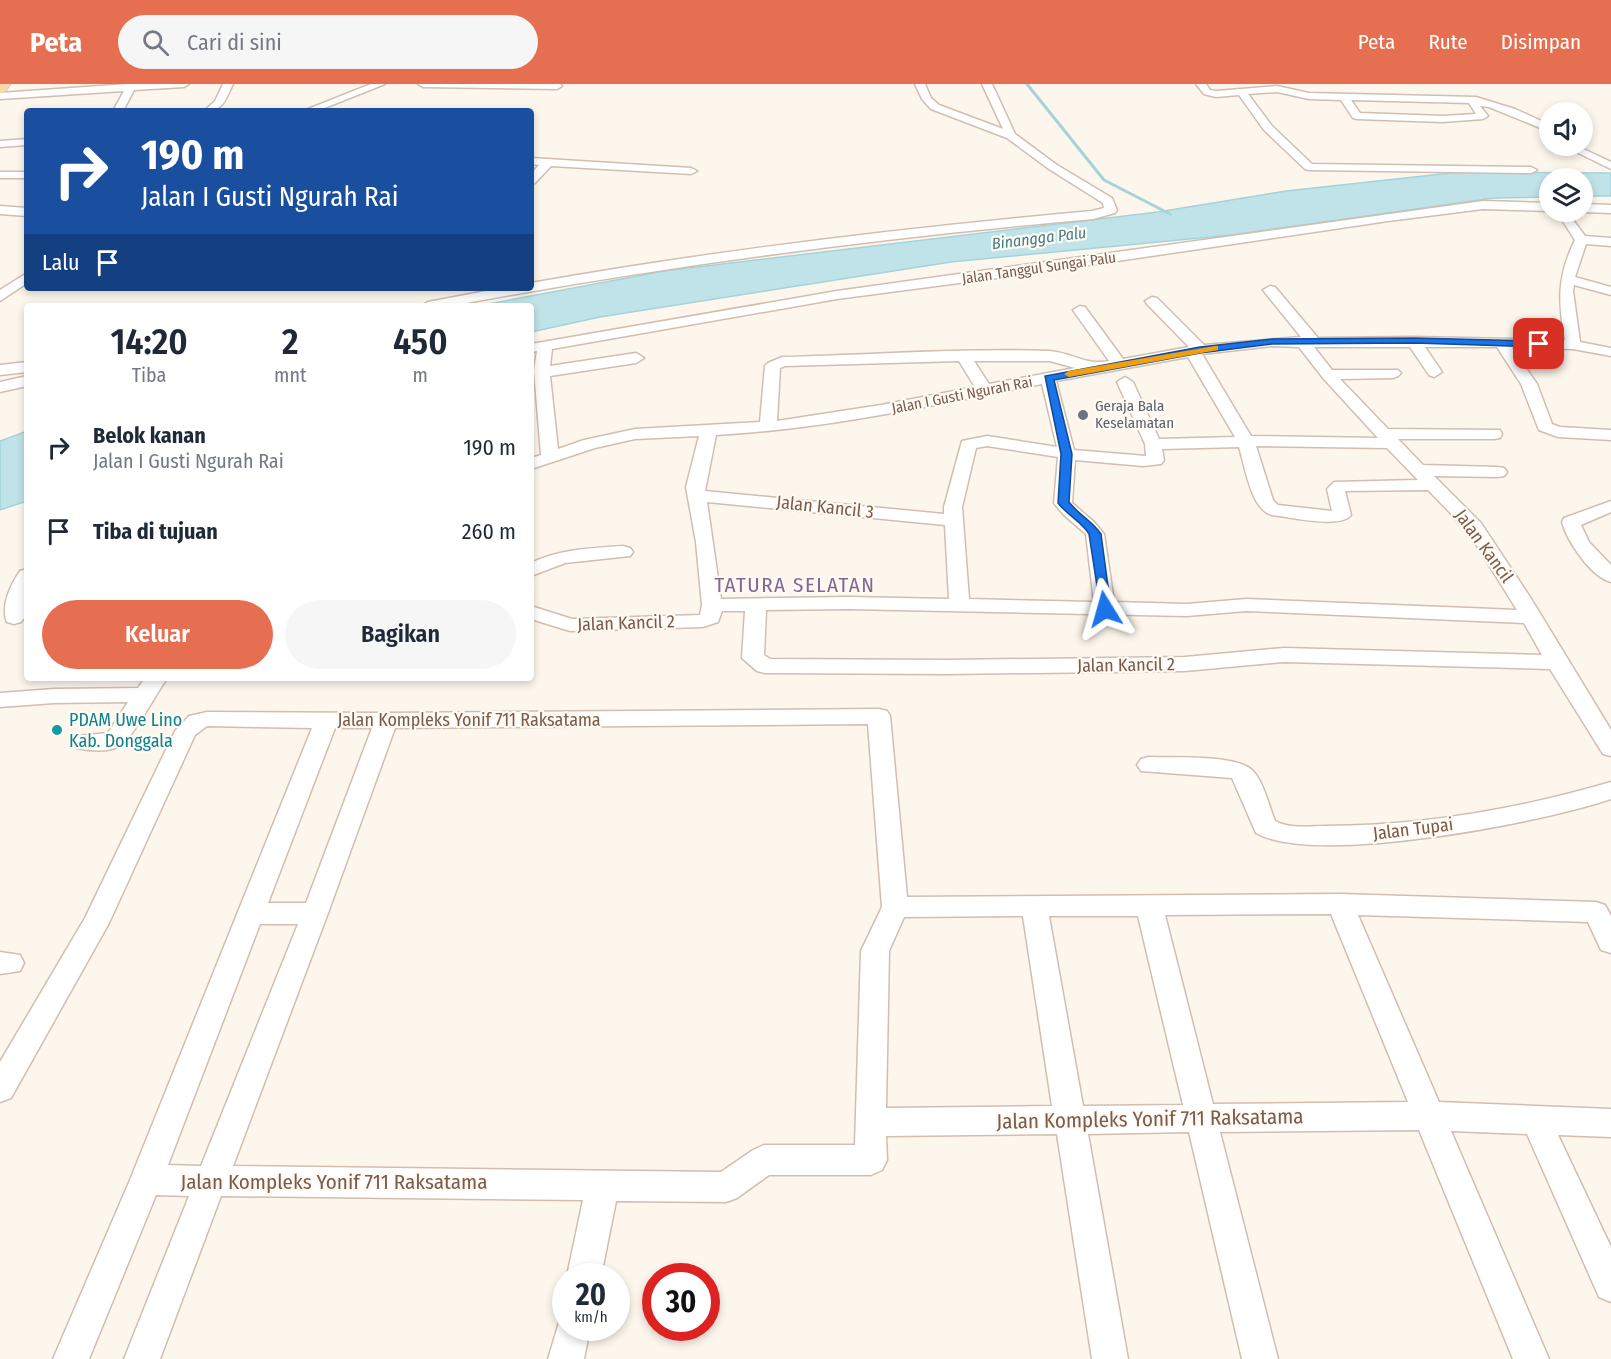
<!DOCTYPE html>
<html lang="id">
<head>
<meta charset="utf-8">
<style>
  :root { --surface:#fff; --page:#f6f6f7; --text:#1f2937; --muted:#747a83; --accent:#e76f51 }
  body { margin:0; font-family:"Fira Sans Condensed",sans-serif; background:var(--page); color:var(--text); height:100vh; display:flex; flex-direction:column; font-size:22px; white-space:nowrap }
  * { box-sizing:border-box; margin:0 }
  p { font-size:20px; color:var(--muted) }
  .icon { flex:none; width:33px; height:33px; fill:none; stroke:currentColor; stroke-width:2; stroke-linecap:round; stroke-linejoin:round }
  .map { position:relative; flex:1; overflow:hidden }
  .side { position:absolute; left:24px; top:219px; width:510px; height:378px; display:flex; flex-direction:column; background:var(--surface); border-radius:6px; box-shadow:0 3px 9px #0003 }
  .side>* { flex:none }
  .hud { position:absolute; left:24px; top:24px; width:510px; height:183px; border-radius:6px; box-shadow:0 3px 9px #0003; background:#1a4fa0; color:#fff; overflow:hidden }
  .buttons { position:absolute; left:1539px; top:18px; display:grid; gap:12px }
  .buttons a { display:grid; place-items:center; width:54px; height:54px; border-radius:50%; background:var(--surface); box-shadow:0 3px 9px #0003; font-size:30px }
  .speed { position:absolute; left:552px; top:1179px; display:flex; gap:12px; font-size:30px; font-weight:700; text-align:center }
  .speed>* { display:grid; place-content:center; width:78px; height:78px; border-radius:50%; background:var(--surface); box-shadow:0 3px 9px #0003; line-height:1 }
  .speed small { font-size:15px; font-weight:400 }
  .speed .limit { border:9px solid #d22; background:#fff; color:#111 }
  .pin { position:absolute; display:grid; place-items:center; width:51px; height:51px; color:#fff; margin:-26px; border-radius:12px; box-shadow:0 3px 9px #0006 }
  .me { position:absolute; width:66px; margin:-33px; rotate:352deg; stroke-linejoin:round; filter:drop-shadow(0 0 4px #0008) }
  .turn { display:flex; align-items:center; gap:21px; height:126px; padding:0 18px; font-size:27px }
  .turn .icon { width:78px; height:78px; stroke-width:2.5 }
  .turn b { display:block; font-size:42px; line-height:51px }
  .then { display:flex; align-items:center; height:57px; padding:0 18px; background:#0003; gap:12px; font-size:22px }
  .eta { display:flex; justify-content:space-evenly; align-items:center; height:102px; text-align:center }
  .eta b { font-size:36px; font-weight:600; line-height:42px }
  .button { display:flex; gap:12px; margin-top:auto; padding:12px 18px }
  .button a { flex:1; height:69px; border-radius:36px; background:var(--accent); color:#fff; font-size:24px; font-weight:600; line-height:69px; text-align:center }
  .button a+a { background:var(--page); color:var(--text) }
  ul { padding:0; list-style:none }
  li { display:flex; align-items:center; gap:18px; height:84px; padding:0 18px }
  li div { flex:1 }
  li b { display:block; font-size:22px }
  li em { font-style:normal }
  header { display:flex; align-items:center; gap:36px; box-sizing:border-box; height:84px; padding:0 30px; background:var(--accent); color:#fff }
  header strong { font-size:28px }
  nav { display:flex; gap:33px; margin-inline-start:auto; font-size:21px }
  .search { width:420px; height:54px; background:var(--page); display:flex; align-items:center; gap:15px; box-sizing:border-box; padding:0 21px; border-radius:33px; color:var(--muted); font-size:22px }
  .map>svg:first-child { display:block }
  .water { fill:#bfe3e8; stroke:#a5d3da; stroke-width:1.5 }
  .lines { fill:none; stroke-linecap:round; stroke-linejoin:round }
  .stream { stroke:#a5d3da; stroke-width:3 }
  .minor-casing { stroke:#d1beb0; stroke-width:3 }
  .major-casing { stroke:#dad1cd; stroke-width:3 }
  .minor { fill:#fff; fill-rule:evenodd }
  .major { fill:#fbd9a5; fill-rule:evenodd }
  .route { fill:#1a73e8; stroke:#114b97; stroke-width:1.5 }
  .slow { fill:#f59e0b }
  .worship-dot { fill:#6b7280; stroke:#fffaf3; stroke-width:2 }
  .culture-dot { fill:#0f9aa8; stroke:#fffaf3; stroke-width:2 }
  .labels { text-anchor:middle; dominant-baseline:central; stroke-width:4.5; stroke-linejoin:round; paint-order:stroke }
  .far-street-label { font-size:15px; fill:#7a5c4d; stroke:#fffaf3 }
  .far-worship-label { font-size:15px; fill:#5b616d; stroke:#fffaf3; text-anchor:start }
  .far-water-label { font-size:16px; font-style:italic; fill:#437c86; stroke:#fffaf3 }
  .street-label { font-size:18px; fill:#7a5c4d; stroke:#fffaf3 }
  .culture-label { font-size:18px; fill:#0d838f; stroke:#fffaf3; text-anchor:start }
  .quarter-label { font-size:21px; letter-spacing:1.5px; fill:#846695; stroke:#fffaf3 }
  .near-street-label { font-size:21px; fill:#7a5c4d; stroke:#fffaf3 }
</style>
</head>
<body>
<header>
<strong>Peta</strong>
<div class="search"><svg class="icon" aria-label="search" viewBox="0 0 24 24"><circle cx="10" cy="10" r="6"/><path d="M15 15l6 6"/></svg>Cari di sini</div>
<nav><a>Peta</a><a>Rute</a><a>Disimpan</a></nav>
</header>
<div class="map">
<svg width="1611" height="1275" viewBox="0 0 1611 1275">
  <rect width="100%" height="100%" fill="#fdf6ec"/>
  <g class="water">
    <polygon points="1460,88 1611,89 1611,112 1583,112 1582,94 1550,94 1549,113 1494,114 1231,151 951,178 600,233 531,248 531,222 478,222 664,187 1158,128 1286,107"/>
    <polygon points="27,347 27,417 0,426 0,357"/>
  </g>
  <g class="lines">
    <polyline class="stream" points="1027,0 1104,96 1170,130"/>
    <defs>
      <g id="minor">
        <polygon points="128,0 189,0 184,3 134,6 123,27 113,27 124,7 0,15 0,9"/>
        <path d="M223,0H233C225,16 224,27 204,27L215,17Z"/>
        <polygon points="371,0 385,0 317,27 303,27"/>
        <polygon points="418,0 560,0 562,2 557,5 423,3"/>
        <path d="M915,0H925L931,14L939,21L1003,45L982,0H992L1015,50L1057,81L1112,114L1117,126L1115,129L1093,135C877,154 663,182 450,222H421L428,218L502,204H531V199C717,166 904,144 1092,127L1104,124L1103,119L1049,85L1007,54L931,25L922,15Z"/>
        <path d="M1196,0H1206L1210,6L1216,7L1277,2L1309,9L1476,13L1515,25L1550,41V48L1489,23L1480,22L1488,32L1483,35L1443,38L1357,35L1353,34L1341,16L1309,15L1277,8L1248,10L1272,42L1312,80L1531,83L1537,86L1531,89L1309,86L1305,85L1264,46L1239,11L1216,13L1204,10ZM1351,16L1469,19L1476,30L1443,32L1360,29Z"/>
        <polygon points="27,55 27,61 0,63 0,57"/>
        <polygon points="1564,62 1577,62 1611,78 1611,85"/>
        <polygon points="531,74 691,84 697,87 691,90 551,82 535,99 531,100 531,90 539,81 531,80"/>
        <rect x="0" y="88" width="27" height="6"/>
        <path d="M1483,117L1550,119V127L1483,125L1388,137L1043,188L837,215L552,265L550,282L636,269L644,274L636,279L550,292L558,365L584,356L635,345L760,338L765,282L768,279L782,273C870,271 959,264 1048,267C1072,268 1085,282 1109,277L1073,226L1080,222L1085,223L1123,275L1189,263L1147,220L1145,217L1152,213L1157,214L1204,261L1301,253L1263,206L1270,202L1275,203L1318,254L1414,253L1565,256C1558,217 1557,193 1575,156L1562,136L1554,128H1567L1585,152L1611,154V162L1586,160L1575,193L1611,203V211L1574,201L1573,207L1580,258L1611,264V272L1573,265L1512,264L1537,300L1552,340L1560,343L1611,346V356L1558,353L1539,346L1521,300L1497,263H1425L1442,288L1434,293L1429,291L1410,263H1314L1332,286H1398L1401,289L1398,292L1393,294L1340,295L1388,345L1500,346L1502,350L1500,354L1494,355H1398L1423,381L1498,383L1504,384L1507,388L1504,392L1498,393L1434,392L1481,439L1530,513L1611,646V672L1603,670L1550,585L1284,578L1185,587L947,590L765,589L757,587L742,574L745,527H722L718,538L703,543L570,547L531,535V522L572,535L700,531L702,521L696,458L686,403L699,352L635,355L595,364L531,385V374L541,371L534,286L537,267L531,268V260L837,207ZM1272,262L1299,263L1323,294L1378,354L1251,352L1202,270ZM1188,273L1235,353L1159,355L1133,298L1125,293L1117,298L1145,360L1146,372L1074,366L1056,297ZM959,277L975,303L881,321L777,337L780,284L785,282ZM974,277H1050L1075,284L989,300ZM1042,300L1057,363L987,352L962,357L944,423V430L705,407L716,351C826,345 934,321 1042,300ZM987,362L1058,373L1054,419L1064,431L1086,450L1094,518L969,515L962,423L976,364ZM1256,362L1387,364L1418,396L1334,398L1327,405L1332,427L1278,421L1273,416ZM1239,363C1245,382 1251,426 1272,431C1289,433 1341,445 1351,431L1345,407L1428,406L1467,446L1517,526L1246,515L1187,520L1114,518L1104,450L1094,438L1072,419L1075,376L1143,382L1161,380L1164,376L1162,365ZM707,418L945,441L949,515L849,513L721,515ZM849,525L1187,532L1246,527L1524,539L1542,571L1284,564L1185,573L947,576L770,575L764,571L766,526Z"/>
        <polygon points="1582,120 1611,121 1611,129 1582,128"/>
        <polygon points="0,122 27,124 27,132 0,130"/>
        <polygon points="27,189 27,199 0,217 0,206"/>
        <polygon points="27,278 27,288 0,291 0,281"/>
        <polygon points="27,292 27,302 0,308 0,298"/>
        <path d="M1611,417V428L1581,441L1589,458L1611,481V498C1591,493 1567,457 1562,438L1564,434Z"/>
        <path d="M623,462L630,464L633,468L630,472L565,479L531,492V479C560,465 592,464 623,462Z"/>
        <path d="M27,485L24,534L21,538L14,540L7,538C0,523 11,500 20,487Z"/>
        <path d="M145,594H167C159,606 132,653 123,660C111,669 90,667 77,664L74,658L77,652L108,649L128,618L54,619L0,623V609L54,605L138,604Z"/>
        <path d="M879,625L887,627L890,632L907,813L1340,810L1596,818L1605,821L1611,832V869L1601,866L1588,838L1358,831L1439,1018L1611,1025V1053L1558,1051L1611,1163V1218L1599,1213L1527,1050L1451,1047L1549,1275H1513L1419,1046L1220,1048L1278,1275H1242L1189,1048L1088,1050L1128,1275H1092L1057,1050L886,1052L887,1076L882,1086L871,1091H769L737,1114L726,1118L616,1117L601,1192H567L583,1116L221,1112L160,1275H124L189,1112L156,1111L89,1275H53L130,1096L312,644L207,642L195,651L109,839L11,1014L0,1018V978L85,834L175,647L189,632L207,628L386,629ZM868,640L882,823L861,867L855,1061H764L753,1066L721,1088L233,1082L328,829L395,644ZM335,644H372L306,819H268ZM1331,830L1408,1018L1213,1020L1165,831ZM1023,832L1052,1022L886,1024L889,867L904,833ZM1049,832H1138L1183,1021L1083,1022ZM260,840H298L201,1082L168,1081Z"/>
        <path d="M1149,673C1172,674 1238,670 1253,687C1264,699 1269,722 1275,737C1289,745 1310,742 1325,742C1421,742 1519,725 1611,698V715C1544,738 1316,783 1256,749L1232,694L1141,687L1137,681L1141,675Z"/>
        <polygon points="0,868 20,871 24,879 20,887 0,890"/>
        <polygon points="566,1230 566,1244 590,1244 584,1275 548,1275 561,1232"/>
      </g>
      <polygon id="major" points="0,0 10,0 4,8 0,9"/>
    </defs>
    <use href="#minor" class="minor-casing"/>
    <use href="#major" class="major-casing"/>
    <use href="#minor" class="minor"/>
    <use href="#major" class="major"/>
  </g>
  <path class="route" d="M1414,254L1539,257L1544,260L1539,263L1414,259L1272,260L1200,269L1054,296L1072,370L1069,418C1079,431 1092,437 1101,450L1111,525L1105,529L1101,528L1089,450C1082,438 1067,431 1058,419L1061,370L1045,292L1200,263L1272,255Z"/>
  <polygon class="slow" points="1215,262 1218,262 1218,266 1069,293 1064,290 1069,287"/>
  <circle class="worship-dot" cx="1083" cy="331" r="6"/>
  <circle class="culture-dot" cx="57" cy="646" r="6"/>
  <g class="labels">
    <g class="far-street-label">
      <text transform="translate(1039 184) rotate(-8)">Jalan Tanggul Sungai Palu</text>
      <text transform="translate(962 311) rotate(-11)">Jalan I Gusti Ngurah Rai</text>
    </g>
    <g class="far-worship-label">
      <text x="1095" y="322">Geraja Bala<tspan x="1095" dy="17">Keselamatan</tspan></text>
    </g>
    <g class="far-water-label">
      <text transform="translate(1039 154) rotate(-7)">Binangga Palu</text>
    </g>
    <g class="street-label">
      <text transform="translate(825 423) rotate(6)">Jalan Kancil 3</text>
      <text transform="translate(1484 462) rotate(54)">Jalan Kancil</text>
      <text transform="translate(626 539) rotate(-2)">Jalan Kancil 2</text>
      <text transform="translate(1126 581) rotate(-1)">Jalan Kancil 2</text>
      <text x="469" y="636">Jalan Kompleks Yonif 711 Raksatama</text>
      <text transform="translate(1413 745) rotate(-7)">Jalan Tupai</text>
    </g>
    <g class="culture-label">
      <text x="69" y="636">PDAM Uwe Lino<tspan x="69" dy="21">Kab. Donggala</tspan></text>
    </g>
    <g class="quarter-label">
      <text x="795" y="501">TATURA SELATAN</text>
    </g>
    <g class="near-street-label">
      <text transform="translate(1150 1035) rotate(-1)">Jalan Kompleks Yonif 711 Raksatama</text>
      <text x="334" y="1098">Jalan Kompleks Yonif 711 Raksatama</text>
    </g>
  </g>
</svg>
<div class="buttons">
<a><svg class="icon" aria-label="sound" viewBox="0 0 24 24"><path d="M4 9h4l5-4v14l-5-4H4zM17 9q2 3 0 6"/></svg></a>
<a><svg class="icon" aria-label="layers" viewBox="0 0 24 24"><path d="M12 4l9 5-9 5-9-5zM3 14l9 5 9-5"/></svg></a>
</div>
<div class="speed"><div>20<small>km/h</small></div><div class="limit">30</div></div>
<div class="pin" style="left:1539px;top:260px;background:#d93025"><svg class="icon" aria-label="arrive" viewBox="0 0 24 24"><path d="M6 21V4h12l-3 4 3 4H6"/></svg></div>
<svg class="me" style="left:1105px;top:525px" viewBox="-20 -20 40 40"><path d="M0-17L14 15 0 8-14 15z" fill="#1a73e8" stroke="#fff" stroke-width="4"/></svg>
<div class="hud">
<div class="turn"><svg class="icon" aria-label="right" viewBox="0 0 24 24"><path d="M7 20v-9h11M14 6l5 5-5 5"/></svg><div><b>190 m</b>Jalan I Gusti Ngurah Rai</div></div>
<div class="then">Lalu<svg class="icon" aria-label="arrive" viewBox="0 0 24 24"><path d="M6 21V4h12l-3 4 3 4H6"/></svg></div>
</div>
<section class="side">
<div class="eta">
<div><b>14:20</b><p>Tiba</p></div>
<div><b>2</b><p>mnt</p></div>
<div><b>450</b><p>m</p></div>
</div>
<ul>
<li><svg class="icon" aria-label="right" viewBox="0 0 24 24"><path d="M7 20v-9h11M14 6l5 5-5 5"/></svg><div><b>Belok kanan</b><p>Jalan I Gusti Ngurah Rai</p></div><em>190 m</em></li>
<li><svg class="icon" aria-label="arrive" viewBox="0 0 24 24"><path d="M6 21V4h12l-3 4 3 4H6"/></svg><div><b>Tiba di tujuan</b></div><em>260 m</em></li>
</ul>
<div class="button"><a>Keluar</a><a>Bagikan</a></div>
</section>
</div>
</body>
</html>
